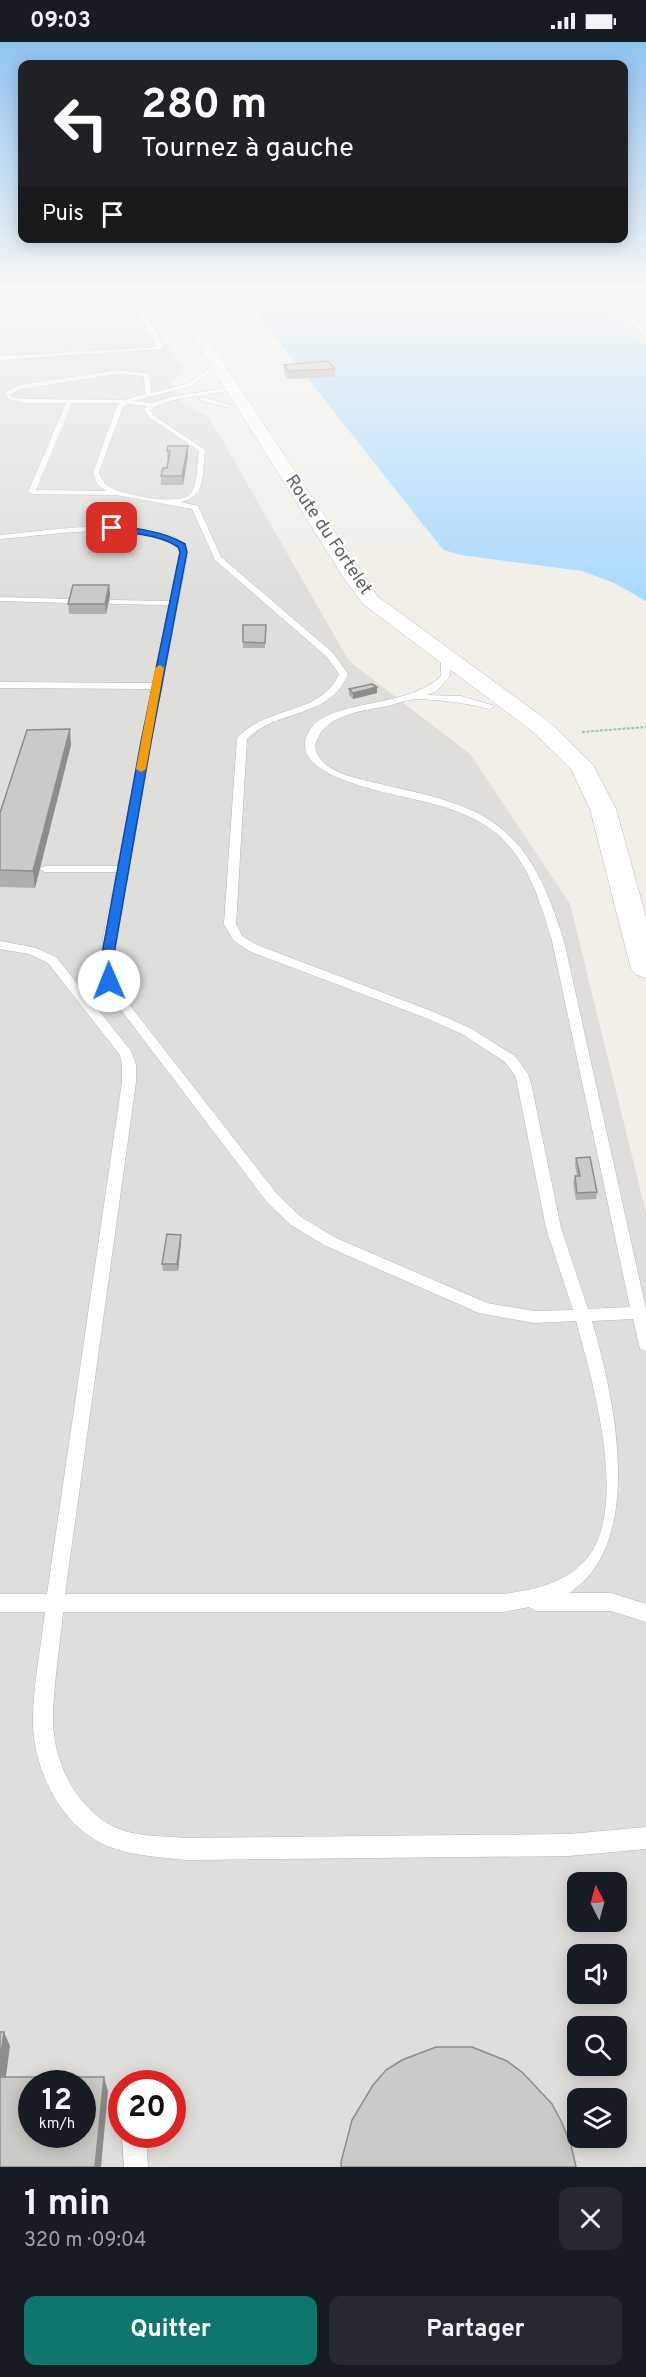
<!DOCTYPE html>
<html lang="fr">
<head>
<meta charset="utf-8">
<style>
  :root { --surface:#171b24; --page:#242831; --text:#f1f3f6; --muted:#9ea1a6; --accent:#0f766e }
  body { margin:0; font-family:Overpass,sans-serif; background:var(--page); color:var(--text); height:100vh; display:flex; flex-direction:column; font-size:22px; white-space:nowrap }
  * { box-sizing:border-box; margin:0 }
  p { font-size:20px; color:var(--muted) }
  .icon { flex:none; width:33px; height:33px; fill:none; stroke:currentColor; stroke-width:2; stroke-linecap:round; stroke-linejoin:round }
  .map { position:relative; height:2125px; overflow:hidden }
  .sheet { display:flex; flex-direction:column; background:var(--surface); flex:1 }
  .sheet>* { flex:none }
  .guide { position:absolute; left:18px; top:18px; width:610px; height:183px; border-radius:12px; box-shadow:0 3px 15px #0003; background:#202124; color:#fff; overflow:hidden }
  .needle { width:39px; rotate:354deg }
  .fabs { position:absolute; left:567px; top:1830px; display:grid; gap:12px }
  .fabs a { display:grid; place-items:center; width:60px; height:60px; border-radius:12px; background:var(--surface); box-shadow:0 3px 15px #0003; font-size:30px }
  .speed { position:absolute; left:18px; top:2028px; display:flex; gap:12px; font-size:30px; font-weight:700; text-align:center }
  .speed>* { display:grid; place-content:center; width:78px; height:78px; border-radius:50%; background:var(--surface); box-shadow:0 3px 15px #0003; line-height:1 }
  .speed small { font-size:15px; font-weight:400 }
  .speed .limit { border:9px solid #d22; background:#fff; color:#111 }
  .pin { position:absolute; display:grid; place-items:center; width:51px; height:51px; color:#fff; margin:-26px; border-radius:12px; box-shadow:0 3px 9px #0006 }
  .me { position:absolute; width:66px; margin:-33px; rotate:359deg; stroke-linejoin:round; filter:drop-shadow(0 0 4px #0008) }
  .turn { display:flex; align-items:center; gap:21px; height:126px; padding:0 24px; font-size:27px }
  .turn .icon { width:78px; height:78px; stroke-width:2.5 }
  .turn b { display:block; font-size:42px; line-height:51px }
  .then { display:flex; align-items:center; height:57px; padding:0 24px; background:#0003; gap:12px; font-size:22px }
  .round { display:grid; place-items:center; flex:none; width:63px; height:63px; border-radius:12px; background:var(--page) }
  .headline { display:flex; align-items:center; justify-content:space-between; height:102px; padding:0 24px }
  h1 { font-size:36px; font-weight:700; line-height:45px }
  .primary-button { display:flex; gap:12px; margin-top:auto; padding:12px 24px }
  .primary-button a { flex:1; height:69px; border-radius:12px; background:var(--accent); color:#fff; font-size:24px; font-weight:700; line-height:69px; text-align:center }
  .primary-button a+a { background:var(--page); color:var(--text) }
  .status { display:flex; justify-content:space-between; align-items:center; height:42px; padding:0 30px; background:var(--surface); direction:ltr }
  .status svg { height:16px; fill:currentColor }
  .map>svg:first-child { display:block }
  .industrial { fill:#e0deda; fill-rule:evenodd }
  .water { fill:#aadaff }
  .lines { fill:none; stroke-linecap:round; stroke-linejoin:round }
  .lane-casing { stroke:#b5b8bc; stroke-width:1 }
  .secondary-casing { stroke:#b6babf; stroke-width:1 }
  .path { stroke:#9cc7a9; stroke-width:2; stroke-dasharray:3 1.5; stroke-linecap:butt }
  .lane { fill:#fff; fill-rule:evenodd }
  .secondary { fill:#fff; fill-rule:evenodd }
  .wall { fill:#afaea9 }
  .shaded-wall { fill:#8f8d8a }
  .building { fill:#cccac5; stroke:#8f8d8a; stroke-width:1.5; fill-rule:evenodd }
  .route { fill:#1a73e8; stroke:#114b97; stroke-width:1.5 }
  .slow { fill:#f59e0b }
  .labels { text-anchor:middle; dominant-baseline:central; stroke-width:4.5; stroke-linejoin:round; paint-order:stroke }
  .far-street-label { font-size:18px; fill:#5f6368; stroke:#fff }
</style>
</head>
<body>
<div class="status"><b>09:03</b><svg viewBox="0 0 49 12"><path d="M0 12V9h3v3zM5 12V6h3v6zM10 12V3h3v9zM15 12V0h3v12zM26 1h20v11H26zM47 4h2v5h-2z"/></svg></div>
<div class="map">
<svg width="646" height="2125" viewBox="0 0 646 2125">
  <rect width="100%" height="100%" fill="#f1efe8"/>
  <g class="industrial">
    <path d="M0,253H128L144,262L184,330L170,341L180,362L209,375L349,619L470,712L570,862L646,1171V2125H0ZM578,1840H616V1880H578ZM578,1912H616V1952H578ZM578,1984H616V2024H578ZM32,2042H82V2092H32ZM122,2042H172V2092H122ZM578,2056H616V2096H578Z"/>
    <polygon points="592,253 646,253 646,304"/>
  </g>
  <polygon class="water" points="242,253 592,253 646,304 646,559 614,541 582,529 461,513 444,508 440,504"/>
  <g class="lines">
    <defs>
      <g id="lane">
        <path d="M119,253C136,253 160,293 164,307L0,318V314L158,305L133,263Z"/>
        <polygon points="184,253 188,253 194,264 168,268 168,266 189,262"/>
        <polygon points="602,253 607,253 646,290 646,295"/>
        <path d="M208,327L210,330L192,344L133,359L152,361L175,354L234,345V347C207,356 174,352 150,368L153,373L205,408C202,431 207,455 181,460L198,464L221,515L333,611L348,632C330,677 278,666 247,697L236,882L242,894L257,903L434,970L470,986L515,1014L528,1032L531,1041L561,1186L588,1267L630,1265L552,899C541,861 528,818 496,791C477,776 454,767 430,761C404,753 273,736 312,685C335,657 409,666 441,634V616L445,613L449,616L450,634L437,649L427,653L461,654L495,664L490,667C466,661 442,658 418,657C409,657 396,662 387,664C363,669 327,672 317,698C314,704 315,710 319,715C330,731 354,736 372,740C400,747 429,752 456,762C523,785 544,836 564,899L646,1267V1309L640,1307L633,1277L592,1279C615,1358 646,1501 569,1551H611L646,1562V1580L611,1569H536L529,1565L503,1570H63C60,1604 53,1645 53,1679C54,1722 76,1765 114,1785C135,1795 163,1794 186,1796L569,1792L646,1785V1807L569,1814L186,1818C160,1815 134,1814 110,1805C62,1787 33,1728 33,1679C33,1644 41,1605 45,1570H0V1552H47L122,1040V1023L120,1013L48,921L29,912L0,907V899L36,906L56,915L131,1009L136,1023V1040L65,1552H503C535,1548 567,1541 588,1515C629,1463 592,1337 576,1279L534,1281L479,1271L326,1204L291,1183L267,1160L109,952C92,915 110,868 117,830H45L39,827L45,824H118L152,647L0,646V640L153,641L169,563L111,562L107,560L111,558L170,559L180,510C178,507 175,502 171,499C138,479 40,494 0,497V493C45,489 136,474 176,496C181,499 184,505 188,510L151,700L115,906V934L121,952L277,1152L301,1175L336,1196L487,1261L534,1269L573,1268L546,1186L517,1041L515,1033L505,1020L462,992L426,976L249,909L233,898L224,882L237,696C265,664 322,673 339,632L327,615L215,518L192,467L116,453L32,452L28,450L66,361H25L8,357L6,350L19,343L118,328L149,332L151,351L187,342ZM118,332L144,334L145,352L125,358L25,357L12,355L11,352L21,347ZM72,361H120L117,364L93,430L97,442L106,449L36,448ZM128,362L147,364L144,367L149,375L199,409C197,420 198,441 191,451C182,465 123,453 110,445C103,441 102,437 99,430L123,365Z"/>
        <polygon points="201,355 232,363 233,364 230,366 199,358"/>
        <polygon points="0,555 69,557 73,559 69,561 0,559"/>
        <polygon points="122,2092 146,2092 148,2125 124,2125"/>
      </g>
      <polygon id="secondary" points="159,253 173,253 183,259 377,554 548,679 593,723 616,767 646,875 646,936 636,933 631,927 590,767 571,727 532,689 363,562 343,535 174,264"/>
    </defs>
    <use href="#lane" class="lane-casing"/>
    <use href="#secondary" class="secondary-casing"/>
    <polyline class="path" points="582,690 646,685"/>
    <use href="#lane" class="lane"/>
    <use href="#secondary" class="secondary"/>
  </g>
  <g class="wall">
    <polygon points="284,323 335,327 335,335 288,337 284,331"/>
    <polygon points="168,404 188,413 183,443 161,443 161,434 167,426 169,417 167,417"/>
    <polygon points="109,543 110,553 106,572 69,572 68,562"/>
    <polygon points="243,583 266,583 265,606 243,606"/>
    <polygon points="377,645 377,651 353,657 349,653 349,647"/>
    <polygon points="71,703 35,846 0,845 0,771"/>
    <polygon points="576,1116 597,1150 596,1157 576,1158 573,1141 575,1134 577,1134 575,1123"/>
    <polygon points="181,1200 178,1229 163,1229 162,1222"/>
  </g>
  <g class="shaded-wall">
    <polygon points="188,404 188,413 183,443 182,434"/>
    <polygon points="109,543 110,553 106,572 105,562"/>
    <polygon points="377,645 377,651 353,657 353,651"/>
    <polygon points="70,687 71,703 35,846 33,829"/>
    <polygon points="181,1193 181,1200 178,1229 177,1222"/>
    <polygon points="4,1990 10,2004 4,2049 0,2041 0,2019"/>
    <polygon points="104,2035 108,2049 101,2125 95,2125"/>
  </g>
  <g class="building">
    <polygon points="327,319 335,327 288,329 284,323"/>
    <polygon points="168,404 188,404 182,434 161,434 163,426 167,426 170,409 167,409"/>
    <polygon points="73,543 109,543 105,562 68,562"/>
    <polygon points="243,583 266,583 265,601 243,600"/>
    <polygon points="372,642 377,645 353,651 349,647"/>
    <polygon points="70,687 33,829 0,828 0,771 27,688"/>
    <polygon points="590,1115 597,1150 577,1151 575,1134 580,1134 576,1116"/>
    <polygon points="167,1192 181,1193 177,1222 162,1222"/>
    <polygon points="0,1990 4,1990 0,2019"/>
    <polygon points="436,2005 472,2005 507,2019 523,2031 552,2062 562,2081 571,2103 576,2125 341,2125 341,2120 352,2078 373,2043 386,2028 402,2018"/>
    <path d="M0,2035H104L95,2125H0ZM32,2042H82V2092H32Z"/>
  </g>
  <linearGradient id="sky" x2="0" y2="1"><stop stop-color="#8fc3f1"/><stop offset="0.46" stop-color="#f9f8f5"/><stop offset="1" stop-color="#f9f8f5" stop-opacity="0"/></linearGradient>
  <rect width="646" height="550" fill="url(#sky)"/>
  <path class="route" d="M112,484C136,486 164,489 185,502L187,510L151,700L115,906L113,928L115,939L109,942L103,939L101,928L103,906L141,700L180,510L178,505C158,492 133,492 109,488L108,486Z"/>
  <polygon class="slow" points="160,623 164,626 146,727 141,730 136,727 155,626"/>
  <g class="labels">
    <g class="far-street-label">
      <text transform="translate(328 493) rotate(56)">Route du Fortelet</text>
    </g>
  </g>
</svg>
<div class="fabs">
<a><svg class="needle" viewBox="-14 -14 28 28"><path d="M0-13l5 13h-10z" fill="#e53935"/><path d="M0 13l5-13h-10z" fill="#9ea1a6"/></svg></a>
<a><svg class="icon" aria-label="sound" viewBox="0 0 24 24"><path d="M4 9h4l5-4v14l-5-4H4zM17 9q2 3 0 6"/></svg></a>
<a><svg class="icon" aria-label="search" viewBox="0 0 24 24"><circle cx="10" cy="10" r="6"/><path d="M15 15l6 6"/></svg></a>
<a><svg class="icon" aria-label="layers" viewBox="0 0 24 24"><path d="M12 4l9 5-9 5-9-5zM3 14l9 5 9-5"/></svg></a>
</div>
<div class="speed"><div>12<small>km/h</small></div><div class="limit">20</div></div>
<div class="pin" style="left:112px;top:486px;background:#d93025"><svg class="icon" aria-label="arrive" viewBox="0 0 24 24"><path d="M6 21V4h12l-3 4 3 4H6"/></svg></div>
<svg class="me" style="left:109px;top:939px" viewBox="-20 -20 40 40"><circle r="19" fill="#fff"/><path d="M0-13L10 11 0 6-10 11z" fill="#1a73e8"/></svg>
<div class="guide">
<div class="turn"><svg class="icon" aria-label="left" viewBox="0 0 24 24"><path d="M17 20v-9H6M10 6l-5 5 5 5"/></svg><div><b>280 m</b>Tournez à gauche</div></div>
<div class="then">Puis<svg class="icon" aria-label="arrive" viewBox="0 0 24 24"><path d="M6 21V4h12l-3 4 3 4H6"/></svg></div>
</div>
</div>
<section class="sheet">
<div class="headline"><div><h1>1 min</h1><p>320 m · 09:04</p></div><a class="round"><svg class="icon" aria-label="close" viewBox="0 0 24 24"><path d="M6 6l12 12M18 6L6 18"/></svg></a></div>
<div class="primary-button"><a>Quitter</a><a>Partager</a></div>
</section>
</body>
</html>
